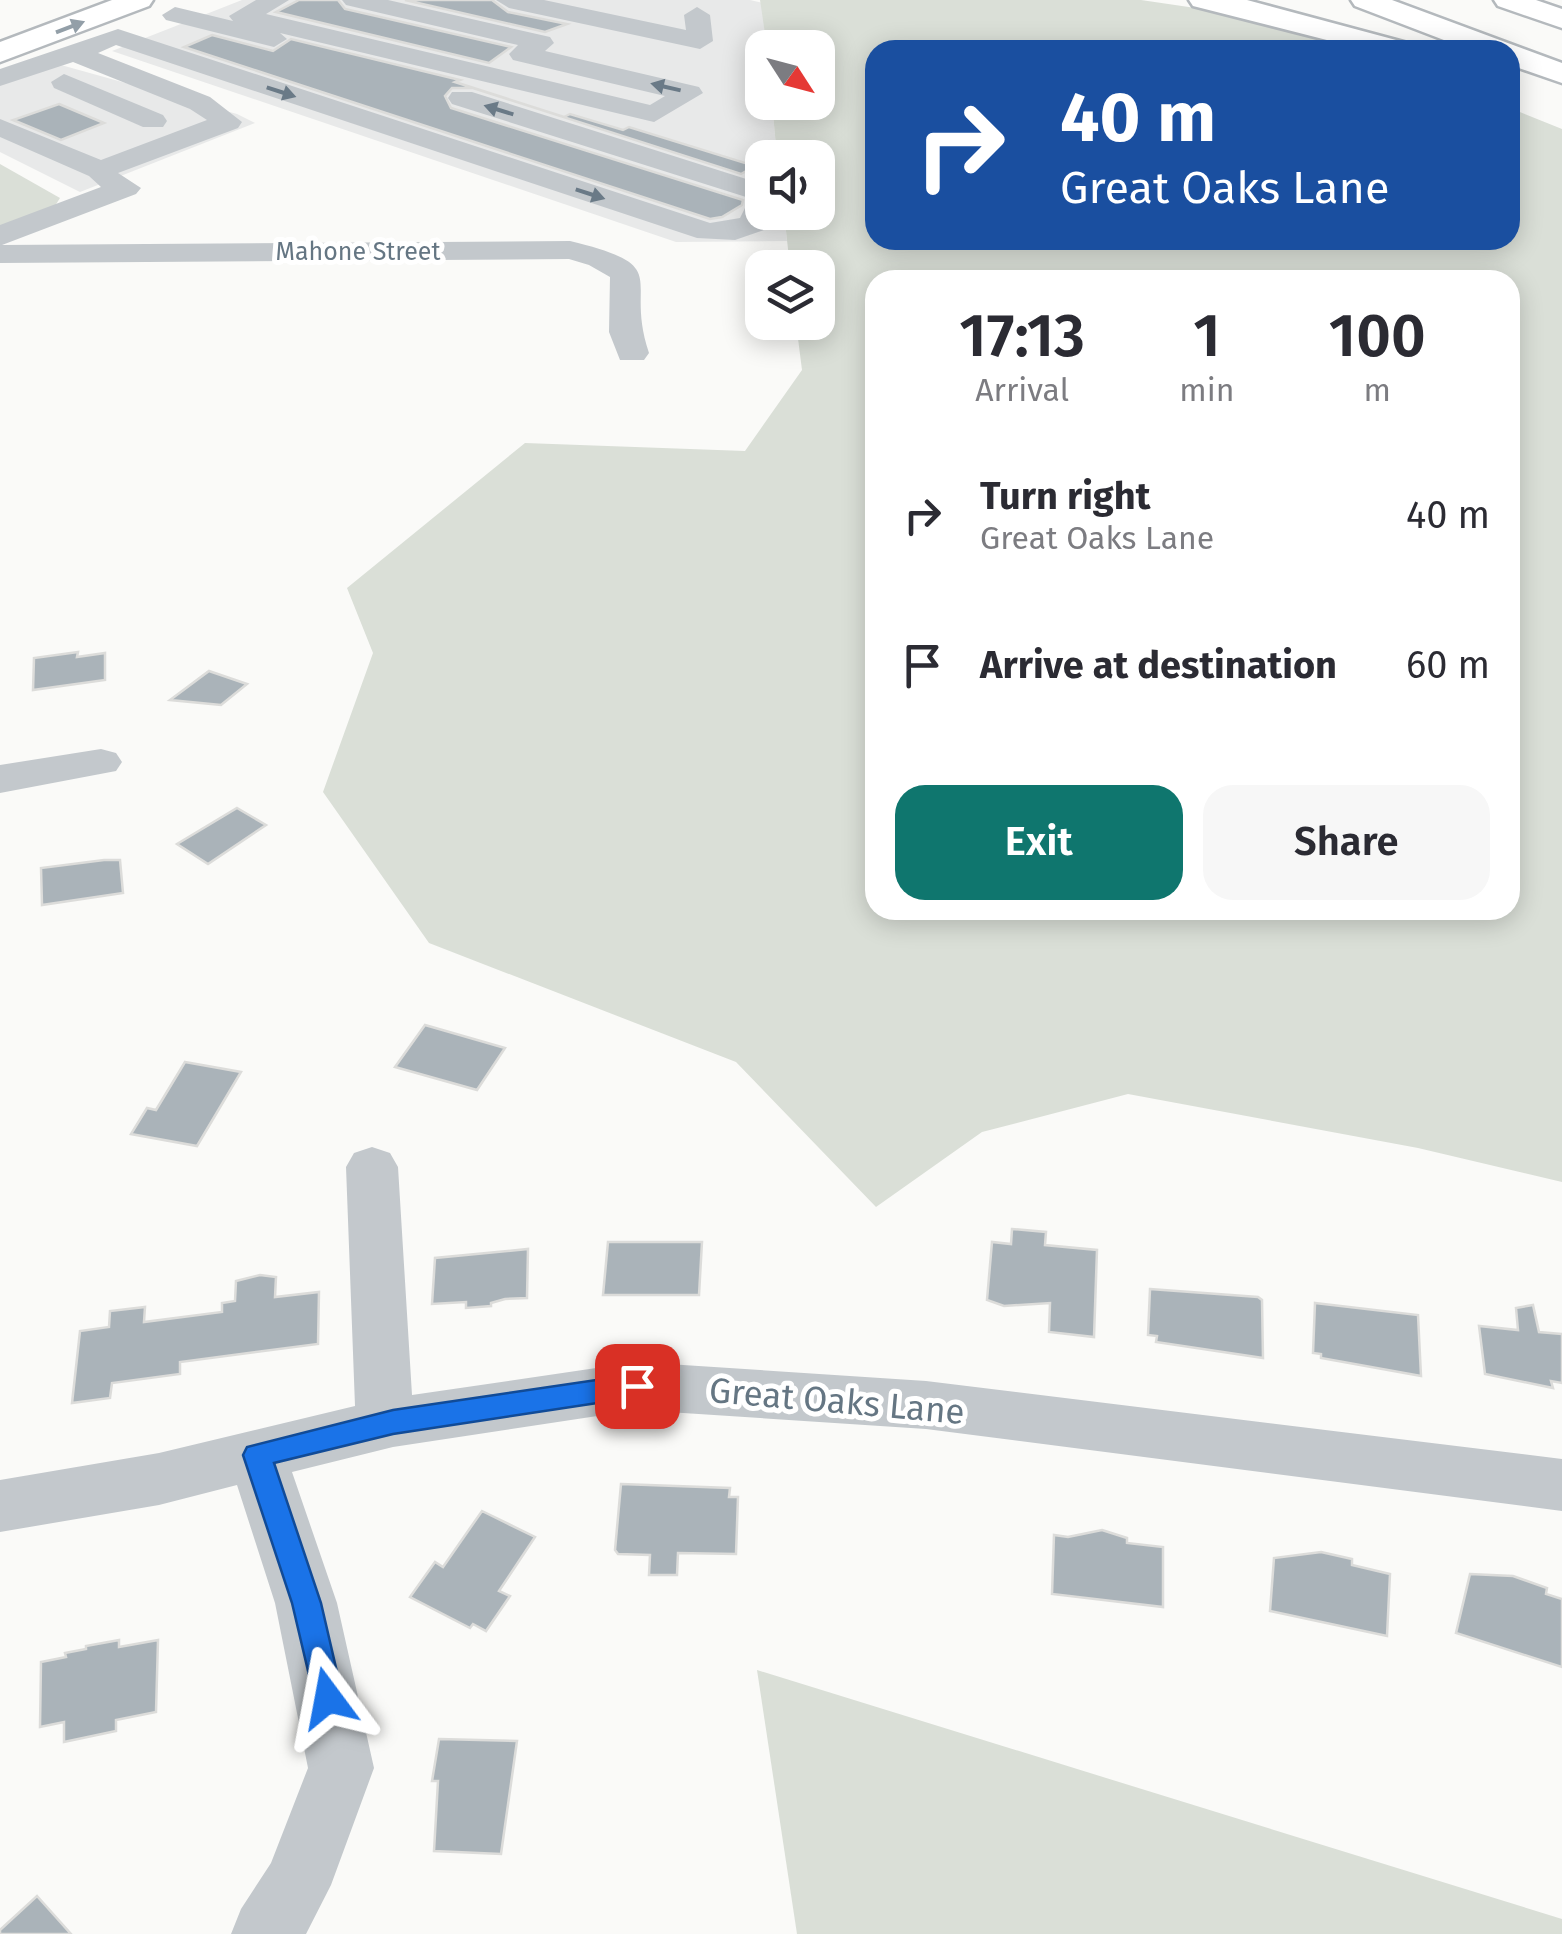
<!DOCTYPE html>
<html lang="en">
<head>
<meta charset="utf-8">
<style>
  :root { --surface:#fff; --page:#f7f7f7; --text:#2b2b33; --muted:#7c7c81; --accent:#0f766e }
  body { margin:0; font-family:"Fira Sans",sans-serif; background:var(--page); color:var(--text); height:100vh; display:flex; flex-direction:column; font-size:38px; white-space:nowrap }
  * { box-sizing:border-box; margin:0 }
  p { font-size:32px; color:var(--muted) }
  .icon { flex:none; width:55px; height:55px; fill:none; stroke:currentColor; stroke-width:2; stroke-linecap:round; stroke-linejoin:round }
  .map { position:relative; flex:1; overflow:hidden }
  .panel { position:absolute; left:865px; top:270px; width:655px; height:650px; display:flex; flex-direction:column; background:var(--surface); border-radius:30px; box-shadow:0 5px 25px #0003 }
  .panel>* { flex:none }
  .top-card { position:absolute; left:865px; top:40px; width:655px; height:210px; border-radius:30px; box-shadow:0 5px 25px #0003; background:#1a4fa0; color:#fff; overflow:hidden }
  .needle { width:65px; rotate:126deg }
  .buttons { position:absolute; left:745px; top:30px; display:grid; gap:20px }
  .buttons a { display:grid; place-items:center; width:90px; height:90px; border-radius:20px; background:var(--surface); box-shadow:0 5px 25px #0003; font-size:50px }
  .pin { position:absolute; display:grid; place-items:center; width:85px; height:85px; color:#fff; margin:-42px; border-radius:20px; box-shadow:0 5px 15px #0006 }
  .me { position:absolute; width:110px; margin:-55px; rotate:347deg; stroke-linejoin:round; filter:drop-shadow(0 0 8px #0008) }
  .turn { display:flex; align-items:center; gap:35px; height:210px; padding:0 30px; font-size:45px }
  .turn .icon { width:130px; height:130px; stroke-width:2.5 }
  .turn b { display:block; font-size:70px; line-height:85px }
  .eta { display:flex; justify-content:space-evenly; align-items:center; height:170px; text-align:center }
  .eta b { font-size:60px; font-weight:600; line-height:70px }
  .cta { display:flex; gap:20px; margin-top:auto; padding:20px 30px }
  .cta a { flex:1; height:115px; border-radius:30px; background:var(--accent); color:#fff; font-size:40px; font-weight:600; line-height:115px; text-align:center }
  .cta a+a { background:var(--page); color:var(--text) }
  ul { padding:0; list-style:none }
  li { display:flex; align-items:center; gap:30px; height:150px; padding:0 30px }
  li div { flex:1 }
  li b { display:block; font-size:38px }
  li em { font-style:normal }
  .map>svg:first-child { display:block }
  .built { fill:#e8e9e9 }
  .green { fill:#dadfd7; fill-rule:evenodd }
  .building { fill:#aab3b9; stroke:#dcdcda; stroke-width:2.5 }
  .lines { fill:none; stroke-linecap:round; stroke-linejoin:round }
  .highway-casing { stroke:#b4b9bd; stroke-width:5 }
  .minor { fill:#c3c8cc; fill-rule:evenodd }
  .highway { fill:#fff; fill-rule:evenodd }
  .oneway { fill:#939fa8 }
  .oneway2 { fill:#6a7a87 }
  .route { fill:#1a73e8; stroke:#114b97; stroke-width:2.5 }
  .labels { text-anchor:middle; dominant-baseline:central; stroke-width:10; stroke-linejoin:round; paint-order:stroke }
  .far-street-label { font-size:25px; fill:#657683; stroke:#fff }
  .near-street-label { font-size:35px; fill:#657683; stroke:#fff }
</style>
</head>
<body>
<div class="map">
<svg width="1562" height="1934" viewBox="0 0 1562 1934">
  <rect width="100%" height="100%" fill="#fafaf8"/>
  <g class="built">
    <polygon points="242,0 750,0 763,3 767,47 762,48 762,102 772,103 777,157 762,158 762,212 784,213 787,241 676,242 112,51"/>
    <polygon points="61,65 237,114 255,123 80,192 0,152 0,85"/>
  </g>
  <g class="green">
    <path d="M760,0H1141L1291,22L1361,50H875V240H1510V108L1562,129V1182L1418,1148L1128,1094L982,1132L876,1207L736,1062L429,943L323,792L373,653L347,588L525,443L745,451L802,370L796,323L818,322V268L790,267L784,213L818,212V158L777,157L772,103L818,102V48L767,47ZM875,280H1510V910H875Z"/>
    <polygon points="0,164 60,198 53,209 0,230"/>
    <polygon points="757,1670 1562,1919 1562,1934 797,1934"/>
  </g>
  <g class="building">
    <polygon points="299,0 338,0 345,9 511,47 489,63 276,12"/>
    <polygon points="405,0 492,0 508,12 567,24 545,32"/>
    <polygon points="212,35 273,51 291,39 460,80 455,82 564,117 570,114 623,130 629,127 755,166 741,174 473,88 452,88 445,96 451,108 743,200 742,205 722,217 710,219 184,47"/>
    <polygon points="59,104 104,123 61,140 13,120"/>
    <polygon points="78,652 77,657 105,653 105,680 33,690 34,658"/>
    <polygon points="209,671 247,684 221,705 170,700"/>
    <polygon points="237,808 266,825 208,864 177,844"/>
    <polygon points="104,860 120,860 123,893 42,905 41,868"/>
    <polygon points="425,1025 505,1048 477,1090 395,1067"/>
    <polygon points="185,1062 241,1072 197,1146 131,1134 147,1108 156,1110"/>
    <polygon points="1012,1229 1046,1232 1045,1245 1097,1250 1094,1337 1049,1332 1050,1303 1004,1306 987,1300 992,1242 1011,1244"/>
    <polygon points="608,1242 702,1242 699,1295 603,1295"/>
    <polygon points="528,1249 527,1298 505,1299 491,1303 491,1306 466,1308 466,1302 432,1304 435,1258"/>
    <polygon points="260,1275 276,1277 275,1297 319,1292 318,1344 180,1362 180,1374 112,1383 110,1398 72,1403 80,1331 109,1327 110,1311 145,1307 144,1322 222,1312 222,1303 235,1301 236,1281"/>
    <polygon points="1150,1289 1258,1297 1262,1300 1263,1358 1156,1342 1157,1336 1148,1335"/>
    <polygon points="1315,1303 1418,1315 1421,1376 1321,1358 1321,1354 1313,1353"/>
    <polygon points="1533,1305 1539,1332 1562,1334 1562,1383 1551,1381 1553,1388 1485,1374 1479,1326 1518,1330 1516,1308"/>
    <polygon points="621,1484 730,1488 729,1497 738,1497 736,1554 678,1553 677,1575 649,1575 650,1555 618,1554 615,1550"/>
    <polygon points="482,1511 535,1537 499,1591 510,1596 486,1631 473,1624 470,1628 410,1597 435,1562 443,1567"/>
    <polygon points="1102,1530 1127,1538 1127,1543 1163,1547 1163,1607 1052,1594 1054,1535 1068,1537"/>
    <polygon points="1321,1552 1352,1559 1352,1565 1390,1574 1387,1636 1270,1611 1274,1558"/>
    <polygon points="1470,1574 1513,1576 1547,1588 1546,1594 1562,1599 1562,1667 1456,1633"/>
    <polygon points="119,1640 119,1647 158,1640 156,1712 116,1720 116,1731 64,1742 64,1722 40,1727 41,1662 66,1657 65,1653 86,1649 86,1646"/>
    <polygon points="439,1739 517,1741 501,1854 434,1851 438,1781 432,1781"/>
    <polygon points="37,1896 71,1934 0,1934 0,1930"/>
  </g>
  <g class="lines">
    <defs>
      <g id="highway">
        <polygon points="112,0 153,0 149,6 0,62 0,42"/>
        <polygon points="1189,0 1247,0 1411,44 1415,50 1366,50 1193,6"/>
        <polygon points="1351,0 1392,0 1562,63 1562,83 1510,65 1510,50 1470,50 1355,6"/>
        <polygon points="1494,0 1536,0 1562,9 1562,28 1498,6"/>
      </g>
    </defs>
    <use href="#highway" class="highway-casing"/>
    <g class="minor">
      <polygon points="256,0 289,0 266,14 650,105 665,96 513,60 509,54 518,45 346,5 342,0 388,0 550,37 554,43 545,51 699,87 703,93 654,122 280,33 287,39 274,47 166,20 162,15 175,7 233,21 229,16"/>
      <polygon points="496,0 544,0 686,30 684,15 697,7 710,15 713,41 700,49 509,8"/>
      <path d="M118,29L710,223L740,218L748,202L746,197L452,104L448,98L452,92H472L762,184V212H773L764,230L735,240L697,238L116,45L98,53L210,97L242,122L238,128L118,173L141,188L136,194L2,245L570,241C677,267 623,277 649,353L644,360H620L609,332L610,277L589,265L569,259L0,263V225L101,187L89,176L0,137V119L101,160L207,120L190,109L73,62L0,86V69Z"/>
      <polygon points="64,74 163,115 167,121 163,127 143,127 54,88 51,82"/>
      <polygon points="101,749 116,753 122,762 116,771 0,793 0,765"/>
      <polygon points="372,1147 390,1153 398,1167 412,1395 637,1362 926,1381 1562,1459 1562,1511 926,1429 637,1410 393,1447 292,1472 337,1603 374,1768 331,1885 306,1934 231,1934 241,1909 271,1863 308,1768 275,1603 237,1485 159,1505 0,1532 0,1480 159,1453 355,1406 346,1167 354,1153"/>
    </g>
    <use href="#highway" class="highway"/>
  </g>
  <defs><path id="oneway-solid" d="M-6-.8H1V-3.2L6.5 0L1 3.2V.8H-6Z" transform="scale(2.5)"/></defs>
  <use class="oneway" href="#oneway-solid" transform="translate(70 27) rotate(-21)"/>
  <g class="oneway2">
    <use href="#oneway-solid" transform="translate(666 87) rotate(-167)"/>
    <use href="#oneway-solid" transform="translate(281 92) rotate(18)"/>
    <use href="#oneway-solid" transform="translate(499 110) rotate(-163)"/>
    <use href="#oneway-solid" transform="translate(590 194) rotate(18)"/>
  </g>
  <polygon class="route" points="637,1374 646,1378 650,1386 646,1394 637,1397 393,1434 274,1463 321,1603 343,1698 339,1709 328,1713 317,1709 292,1603 243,1455 247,1447 393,1410"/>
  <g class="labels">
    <g class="far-street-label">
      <text x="358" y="252">Mahone Street</text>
    </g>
    <g class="near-street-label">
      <text transform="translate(837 1401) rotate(5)">Great Oaks Lane</text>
    </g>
  </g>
</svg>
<div class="buttons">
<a><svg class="needle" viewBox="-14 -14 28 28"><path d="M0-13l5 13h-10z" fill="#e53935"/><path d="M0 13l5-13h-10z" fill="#7c7c81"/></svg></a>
<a><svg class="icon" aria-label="sound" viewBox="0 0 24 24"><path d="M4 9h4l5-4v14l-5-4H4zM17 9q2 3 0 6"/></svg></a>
<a><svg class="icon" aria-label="layers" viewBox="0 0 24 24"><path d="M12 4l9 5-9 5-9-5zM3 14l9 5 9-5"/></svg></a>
</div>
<div class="pin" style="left:637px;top:1386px;background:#d93025"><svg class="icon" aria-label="arrive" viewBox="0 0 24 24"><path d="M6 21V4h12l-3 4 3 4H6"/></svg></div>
<svg class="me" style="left:328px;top:1698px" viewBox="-20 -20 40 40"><path d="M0-17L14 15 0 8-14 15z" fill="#1a73e8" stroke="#fff" stroke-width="4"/></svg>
<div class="top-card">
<div class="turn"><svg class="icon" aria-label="right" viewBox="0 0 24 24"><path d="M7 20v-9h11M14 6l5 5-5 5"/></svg><div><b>40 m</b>Great Oaks Lane</div></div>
</div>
<section class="panel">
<div class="eta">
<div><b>17:13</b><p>Arrival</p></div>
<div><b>1</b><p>min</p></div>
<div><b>100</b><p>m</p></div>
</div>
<ul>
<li><svg class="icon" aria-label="right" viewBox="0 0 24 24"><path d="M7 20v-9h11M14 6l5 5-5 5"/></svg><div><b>Turn right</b><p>Great Oaks Lane</p></div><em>40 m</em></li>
<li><svg class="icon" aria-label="arrive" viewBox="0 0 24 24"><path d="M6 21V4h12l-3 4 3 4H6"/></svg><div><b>Arrive at destination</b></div><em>60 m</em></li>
</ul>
<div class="cta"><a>Exit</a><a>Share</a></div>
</section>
</div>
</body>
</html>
